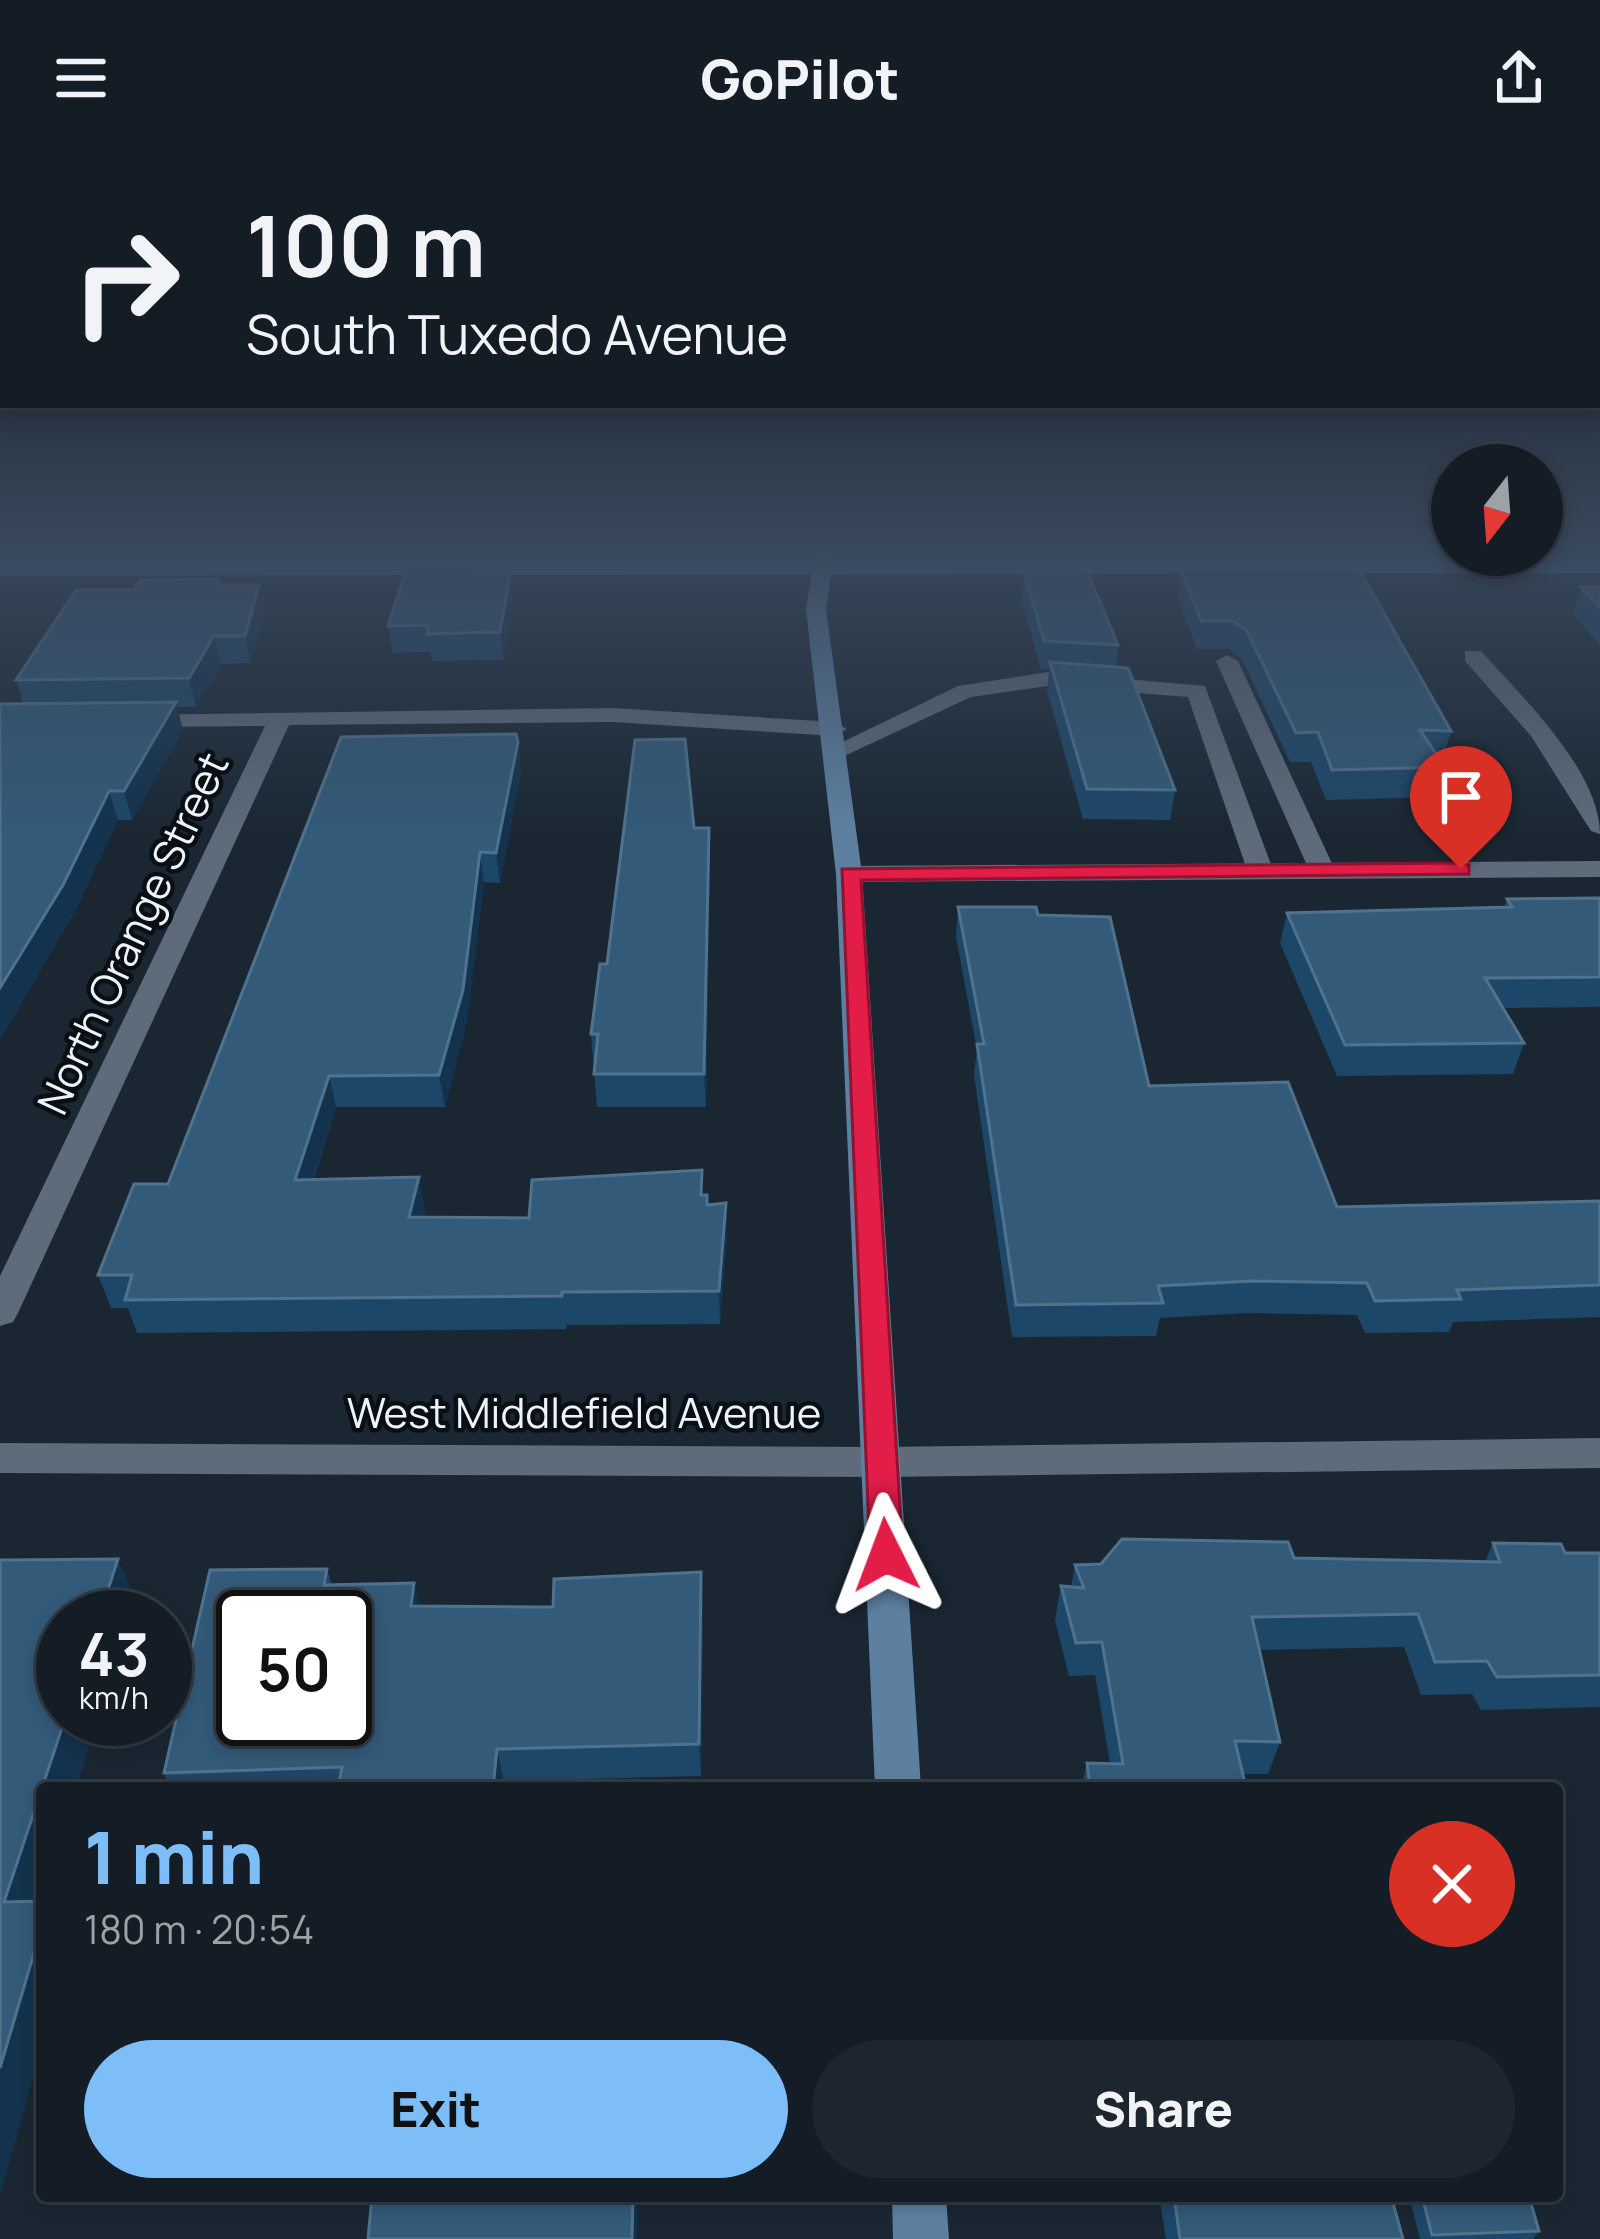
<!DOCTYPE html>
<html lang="en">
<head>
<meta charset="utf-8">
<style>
  :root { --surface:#141d26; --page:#1d262e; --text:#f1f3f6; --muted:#9da2a7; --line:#333b43; --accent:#7dbef9 }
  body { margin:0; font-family:Manrope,sans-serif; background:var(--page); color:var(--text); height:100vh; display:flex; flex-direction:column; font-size:45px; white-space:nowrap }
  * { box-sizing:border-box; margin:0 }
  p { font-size:39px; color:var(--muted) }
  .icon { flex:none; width:66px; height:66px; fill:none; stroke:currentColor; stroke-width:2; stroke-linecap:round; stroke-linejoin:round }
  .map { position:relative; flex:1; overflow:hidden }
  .side { position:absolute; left:36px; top:1626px; width:1527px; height:420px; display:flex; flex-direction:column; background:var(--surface); border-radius:12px; box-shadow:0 6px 18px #0003,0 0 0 3px var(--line) }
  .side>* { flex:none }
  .hud { position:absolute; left:0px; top:0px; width:1602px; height:252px; box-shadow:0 6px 18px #0003,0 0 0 3px var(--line); background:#141d26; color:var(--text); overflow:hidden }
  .needle { width:78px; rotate:197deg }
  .buttons { position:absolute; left:1431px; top:288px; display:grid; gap:24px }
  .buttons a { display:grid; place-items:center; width:132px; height:132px; border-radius:50%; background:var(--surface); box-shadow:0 6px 18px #0003,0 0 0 3px var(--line); font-size:60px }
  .speed { position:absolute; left:36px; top:1434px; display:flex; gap:24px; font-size:60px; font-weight:700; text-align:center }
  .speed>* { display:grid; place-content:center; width:156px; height:156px; border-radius:50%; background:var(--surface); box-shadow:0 6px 18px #0003,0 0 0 3px var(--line); line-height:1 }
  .speed small { font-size:30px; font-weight:400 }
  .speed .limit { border:6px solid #111; border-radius:18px; background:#fff; color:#111 }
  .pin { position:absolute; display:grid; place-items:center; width:102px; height:102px; color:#fff; margin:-123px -51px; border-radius:50% 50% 50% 0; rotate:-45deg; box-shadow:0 0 12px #0007 }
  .pin .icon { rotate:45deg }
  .me { position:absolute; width:132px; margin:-66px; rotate:357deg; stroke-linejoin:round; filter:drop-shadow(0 0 9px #0008) }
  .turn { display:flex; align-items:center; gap:42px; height:252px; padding:0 48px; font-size:54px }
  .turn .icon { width:156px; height:156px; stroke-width:2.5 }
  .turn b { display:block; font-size:84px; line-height:102px }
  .round { display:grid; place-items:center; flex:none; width:126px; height:126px; border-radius:63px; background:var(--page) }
  .head { display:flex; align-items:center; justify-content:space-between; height:204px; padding:0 48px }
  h1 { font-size:72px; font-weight:800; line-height:90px; color:var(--accent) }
  .action { display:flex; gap:24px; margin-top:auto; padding:24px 48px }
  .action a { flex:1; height:138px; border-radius:72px; background:var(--accent); color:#111; font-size:48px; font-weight:800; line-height:138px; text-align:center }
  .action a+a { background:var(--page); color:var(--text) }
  header { display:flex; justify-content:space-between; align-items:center; height:156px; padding:0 48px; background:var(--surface); font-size:54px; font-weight:800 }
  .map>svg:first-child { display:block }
  .water { fill:#3d76a8 }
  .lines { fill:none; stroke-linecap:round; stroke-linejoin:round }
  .service { fill:#5d6b7a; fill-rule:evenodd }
  .minor { fill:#5d6b7a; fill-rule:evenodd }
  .secondary { fill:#5e80a0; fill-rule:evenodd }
  .wall { fill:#1d4769 }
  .shaded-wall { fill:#12324d }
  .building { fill:#335a79; stroke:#50728d; stroke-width:3; fill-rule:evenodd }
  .route { fill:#e11d48; stroke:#92132f; stroke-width:3 }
  .labels { text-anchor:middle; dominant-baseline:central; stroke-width:9; stroke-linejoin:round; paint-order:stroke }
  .street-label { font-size:42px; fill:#ebf4fc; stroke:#0a0f14 }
</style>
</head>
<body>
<header><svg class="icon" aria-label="menu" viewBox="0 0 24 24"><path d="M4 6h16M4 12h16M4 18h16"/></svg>GoPilot<svg class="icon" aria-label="share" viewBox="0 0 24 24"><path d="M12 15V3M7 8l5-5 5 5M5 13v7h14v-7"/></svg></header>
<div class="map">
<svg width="1600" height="2083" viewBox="0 0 1600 2083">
  <rect width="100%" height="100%" fill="#1a2733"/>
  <polygon class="water" points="0,387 1452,387 1452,399 1542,399 1542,387 1600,387 1600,417 0,420"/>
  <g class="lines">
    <g class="service">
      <path d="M1465,495H1481C1522,541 1600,615 1600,678L1591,675L1531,580L1465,505Z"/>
      <polygon points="1227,499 1238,505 1335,714 1331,720 1322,722 1309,714 1216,505"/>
      <polygon points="1048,516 1205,530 1273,714 1269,720 1260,722 1247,714 1188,541 1048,530 971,541 842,601 822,596 958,530"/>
    </g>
    <g class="minor">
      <polygon points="613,552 835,566 847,573 835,580 613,566 289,569 18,1157 13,1166 0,1170 0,1120 265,570 140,571 132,569 132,559"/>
      <polygon points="1600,705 1600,721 849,726 836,718 849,710"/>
      <polygon points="1600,1282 1600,1312 882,1321 0,1317 0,1287 882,1291"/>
    </g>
    <g class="secondary">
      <polygon points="817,387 836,387 826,453 862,718 921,1632 875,1632 836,718 806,453"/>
      <polygon points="892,2040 946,2040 949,2083 893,2083"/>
    </g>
  </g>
  <g class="wall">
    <polygon points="476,410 477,420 513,446 504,504 432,505 430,496 393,497 388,470"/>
    <polygon points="1181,414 1451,575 1443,604 1440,604 1445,611 1436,641 1326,644 1311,606 1290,606 1242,503 1228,493 1197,493 1177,440"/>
    <polygon points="1025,419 1118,489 1116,511 1175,634 1170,664 1083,663 1047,535 1049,513 1041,513 1022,446"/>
    <polygon points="220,429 265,456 251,507 221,508 196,551 177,551 183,574 132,664 118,664 73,759 0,883 0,548 23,547 16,524 134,434"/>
    <polygon points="1581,431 1600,431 1600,489 1573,458"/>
    <polygon points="518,586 521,615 500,727 484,726 467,865 445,951 336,951 314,1023 425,1053 424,1061 529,1062 703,1039 727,1080 720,1168 567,1169 566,1173 137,1177 128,1152 111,1152 98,1119 168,1028"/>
    <polygon points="694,672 710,702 706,951 597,951 591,878 607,808"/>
    <polygon points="1600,742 1600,851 1503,852 1524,887 1513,918 1337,920 1280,787 1287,757 1504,752 1507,743"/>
    <polygon points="958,751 1038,759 1149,930 1337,1051 1600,1045 1600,1161 1453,1166 1449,1176 1365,1177 1357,1159 1245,1157 1160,1162 1156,1180 1012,1181 974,919 977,893 956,781"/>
    <polygon points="1493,1387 1565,1397 1600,1397 1600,1551 1481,1554 1472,1538 1421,1539 1404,1491 1259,1494 1280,1586 1268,1618 1242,1618 1246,1632 1081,1632 1087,1607 1110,1607 1095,1519 1069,1520 1055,1464 1061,1430 1071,1431 1075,1409 1294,1402 1485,1406"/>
    <polygon points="327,1413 332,1429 420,1450 553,1451 703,1449 701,1620 504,1625 503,1632 171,1632 164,1617"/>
    <polygon points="1159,2040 1290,2040 1292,2047 1403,2083 1166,2083"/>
    <polygon points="1409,2040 1529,2040 1539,2075 1533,2083 1420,2083"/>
  </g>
  <g class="shaded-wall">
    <polygon points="510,419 513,446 504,504 500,476"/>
    <polygon points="259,429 265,456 251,507 245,480"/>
    <polygon points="214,480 221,508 196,551 189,522"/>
    <polygon points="176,546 183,574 132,664 124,635"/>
    <polygon points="518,586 521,615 500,727 496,697"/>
    <polygon points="109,635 118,664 73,759 0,883 0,832"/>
    <polygon points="709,672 710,702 706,951 704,918"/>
    <polygon points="480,696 484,726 467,865 445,951 439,919"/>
    <polygon points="329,920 336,951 303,1056 295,1024"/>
    <polygon points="419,1021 425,1053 416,1093 409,1061"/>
    <polygon points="726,1047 727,1080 720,1168 719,1135"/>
    <polygon points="118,1403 136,1444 130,1461 99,1461"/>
    <polygon points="701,1416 703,1449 701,1620 699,1588"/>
    <polygon points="414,1427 423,1461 411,1450"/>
    <polygon points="65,1563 98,1563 76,1632 42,1632 42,1739 28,1783 4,1746"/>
    <polygon points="497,1593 504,1625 503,1632 493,1632"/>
    <polygon points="42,1770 42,1890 0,2039 0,1912"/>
    <polygon points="633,2040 638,2040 637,2083 632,2083"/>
  </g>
  <g class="building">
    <polygon points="476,410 474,420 510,419 500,476 427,478 428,469 388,470 407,411"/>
    <polygon points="1181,414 1360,415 1451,575 1420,574 1445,611 1332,614 1318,576 1296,577 1247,475 1233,465 1201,465"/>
    <polygon points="1025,419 1089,420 1118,489 1044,485"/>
    <polygon points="218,423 217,429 259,429 245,480 214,480 189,522 16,524 76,434 134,434 140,424"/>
    <polygon points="1581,431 1600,431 1600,452"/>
    <polygon points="1050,506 1128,512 1175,634 1087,633"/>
    <polygon points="176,546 124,635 109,635 63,729 0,832 0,548"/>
    <polygon points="516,578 518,586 496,697 480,696 463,834 439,919 329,920 295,1024 419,1021 409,1061 529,1062 532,1024 702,1014 701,1039 707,1039 707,1049 726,1047 719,1135 562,1136 562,1140 125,1144 132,1119 98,1119 134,1028 168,1028 341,581"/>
    <polygon points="685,583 694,672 709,672 704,918 594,918 598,878 591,878 600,808 607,808 635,584"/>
    <polygon points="1600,742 1600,821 1485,822 1524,887 1345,889 1287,757 1512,751 1507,743"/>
    <polygon points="958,751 1036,751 1038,759 1110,761 1149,930 1288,926 1337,1051 1600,1045 1600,1129 1457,1134 1461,1143 1375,1145 1367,1127 1253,1125 1158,1130 1163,1147 1016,1149 977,888 984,888"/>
    <polygon points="1122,1383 1288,1386 1294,1402 1500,1406 1493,1387 1561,1388 1565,1397 1600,1397 1600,1519 1497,1521 1487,1505 1435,1506 1418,1458 1252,1461 1280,1586 1235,1585 1246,1632 1090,1632 1087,1607 1123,1608 1102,1486 1076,1487 1061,1430 1084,1432 1075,1409 1101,1408"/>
    <polygon points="118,1403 99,1461 63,1461 63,1563 65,1563 4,1746 42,1745 42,1770 0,1912 0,1404"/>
    <path d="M327,1413L324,1429L414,1427L411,1450L553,1451L554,1423L701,1416L699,1588L497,1593L493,1632H338L342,1611L164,1617L210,1414ZM243,1461H345V1563H243Z"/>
    <polygon points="372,2040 633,2040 632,2083 368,2083"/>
    <polygon points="1174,2040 1290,2040 1292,2047 1393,2047 1403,2083 1180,2083"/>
    <polygon points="1422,2040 1529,2040 1539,2075 1432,2079"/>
  </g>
  <linearGradient id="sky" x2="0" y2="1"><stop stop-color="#0e151c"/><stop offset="0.57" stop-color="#38475b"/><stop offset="1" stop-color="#38475b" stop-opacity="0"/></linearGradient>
  <rect width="1600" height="679" fill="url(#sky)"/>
  <polygon class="route" points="1461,707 1469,709 1469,718 861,724 903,1399 898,1409 875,1409 870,1399 842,713"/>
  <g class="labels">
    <g class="street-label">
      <text transform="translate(132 777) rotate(-65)">North Orange Street</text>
      <text x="584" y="1256">West Middlefield Avenue</text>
    </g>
  </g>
</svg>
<div class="buttons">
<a><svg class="needle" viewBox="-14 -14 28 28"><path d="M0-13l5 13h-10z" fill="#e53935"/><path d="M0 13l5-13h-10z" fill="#9da2a7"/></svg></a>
</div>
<div class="speed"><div>43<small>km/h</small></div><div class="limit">50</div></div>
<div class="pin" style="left:1461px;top:713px;background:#d93025"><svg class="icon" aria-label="arrive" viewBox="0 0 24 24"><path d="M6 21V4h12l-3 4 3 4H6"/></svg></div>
<svg class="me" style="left:886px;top:1399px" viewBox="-20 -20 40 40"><path d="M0-17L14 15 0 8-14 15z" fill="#e11d48" stroke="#fff" stroke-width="4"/></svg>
<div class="hud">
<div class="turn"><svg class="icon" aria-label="right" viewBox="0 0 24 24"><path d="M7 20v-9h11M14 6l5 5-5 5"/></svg><div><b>100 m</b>South Tuxedo Avenue</div></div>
</div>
<section class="side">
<div class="head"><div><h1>1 min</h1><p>180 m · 20:54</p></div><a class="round" style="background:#d93025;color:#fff"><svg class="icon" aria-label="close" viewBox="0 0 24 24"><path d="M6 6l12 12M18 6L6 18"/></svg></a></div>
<div class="action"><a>Exit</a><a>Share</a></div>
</section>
</div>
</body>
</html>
